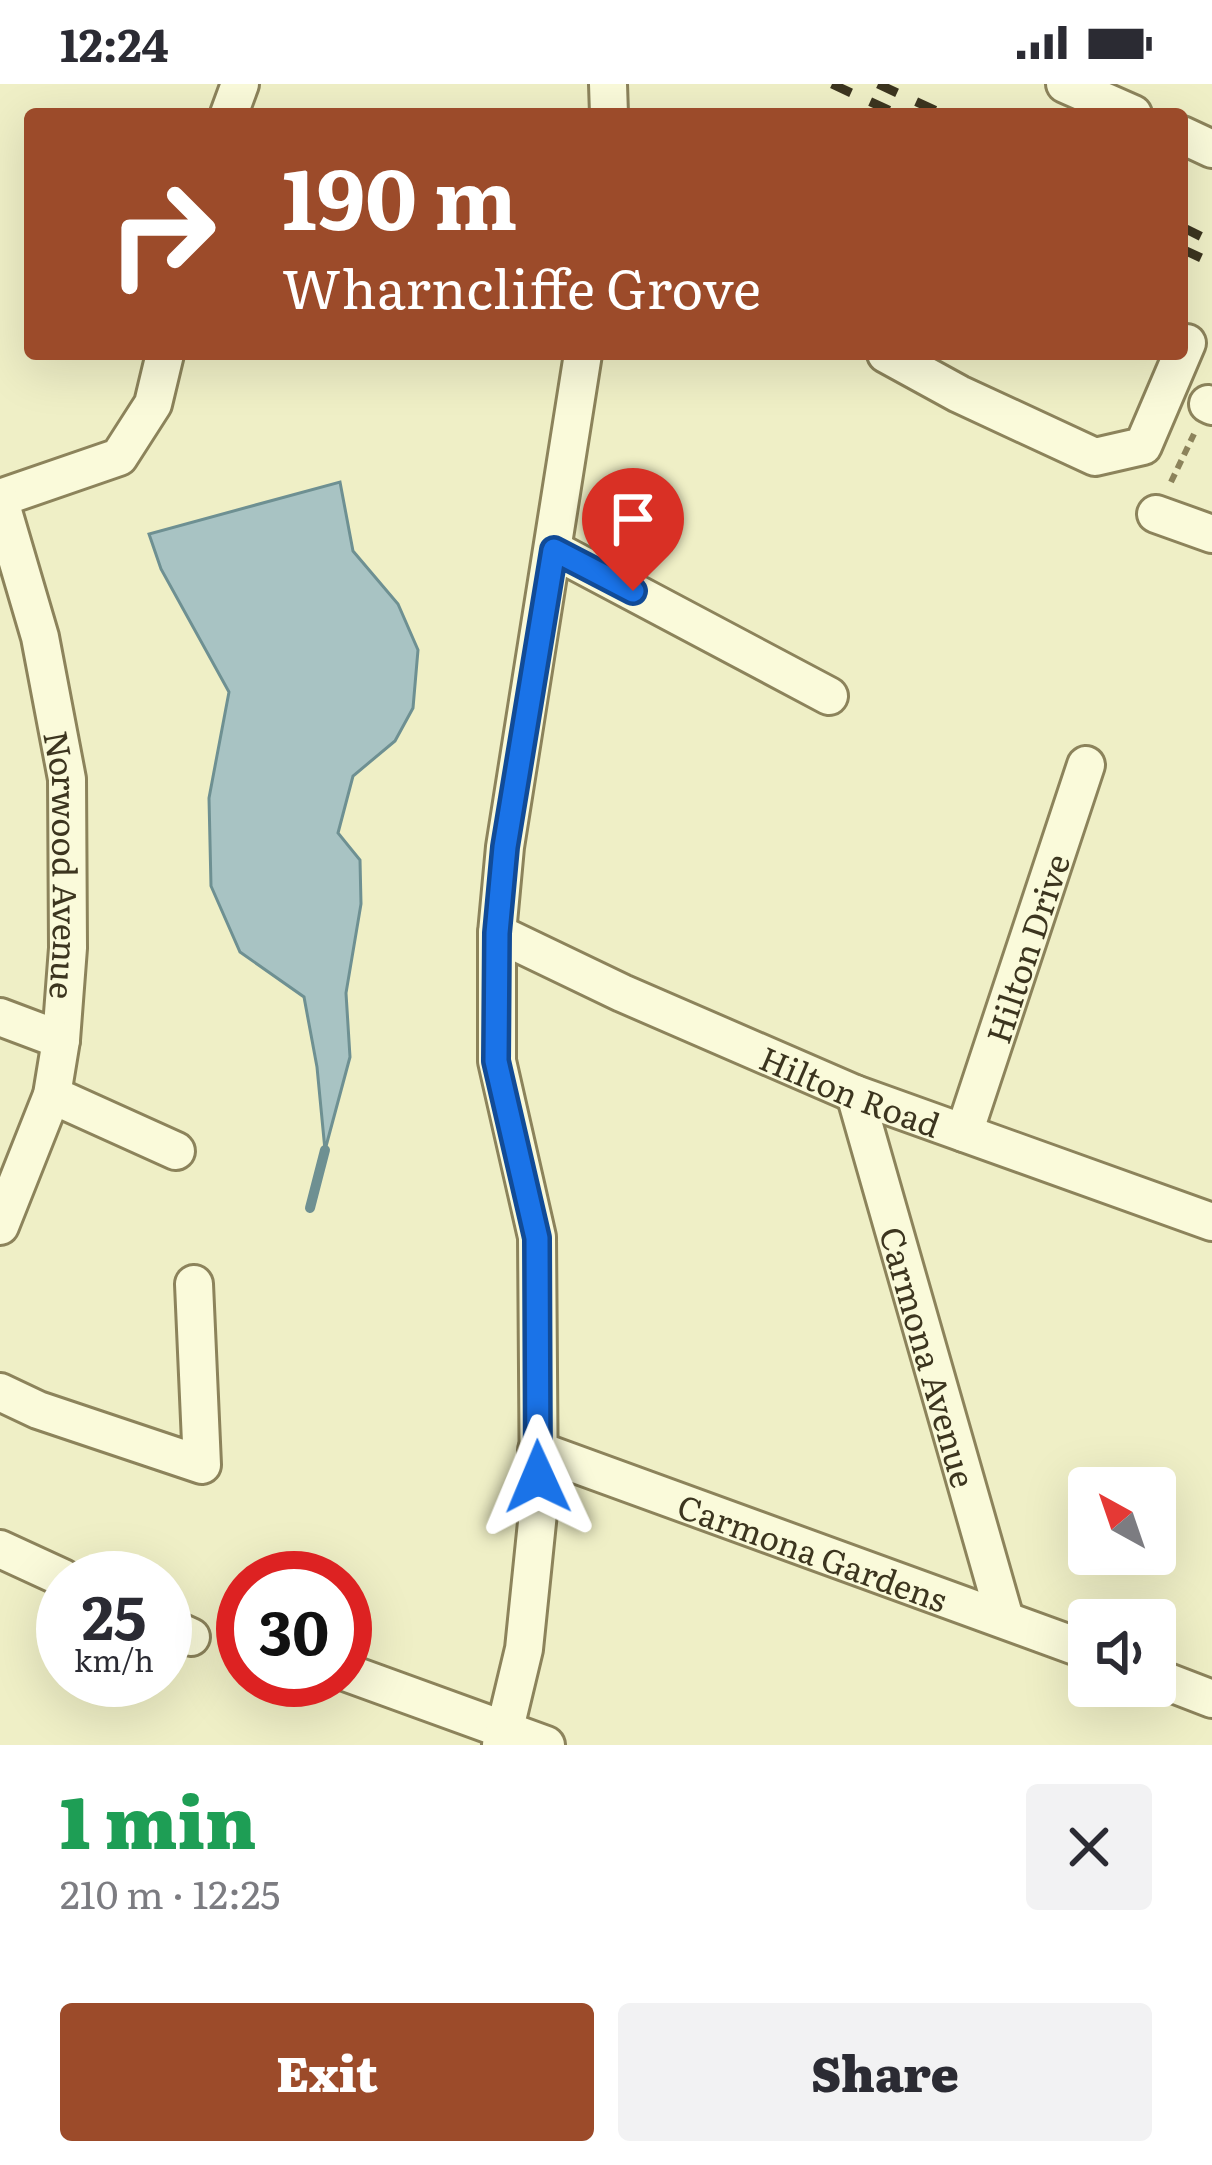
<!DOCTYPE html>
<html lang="en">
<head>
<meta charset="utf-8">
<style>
  :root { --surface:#fff; --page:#f2f2f3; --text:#2b2b33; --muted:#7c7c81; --accent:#9c4b2a }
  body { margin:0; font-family:Literata,serif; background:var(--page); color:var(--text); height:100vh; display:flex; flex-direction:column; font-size:45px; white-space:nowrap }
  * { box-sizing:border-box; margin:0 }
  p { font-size:39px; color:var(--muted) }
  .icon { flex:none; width:66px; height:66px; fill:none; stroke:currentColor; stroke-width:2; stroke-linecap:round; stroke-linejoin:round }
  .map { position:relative; height:1661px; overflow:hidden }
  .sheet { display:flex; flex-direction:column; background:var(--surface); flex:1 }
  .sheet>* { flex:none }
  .banner { position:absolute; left:24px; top:24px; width:1164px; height:252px; border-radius:12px; box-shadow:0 12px 48px #0002; background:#9c4b2a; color:#fff; overflow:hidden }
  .needle { width:78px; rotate:320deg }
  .buttons { position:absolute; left:1068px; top:1383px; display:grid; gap:24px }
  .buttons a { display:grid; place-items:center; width:108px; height:108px; border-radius:12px; background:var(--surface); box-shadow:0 12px 48px #0002; font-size:60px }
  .speed { position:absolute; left:36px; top:1467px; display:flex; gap:24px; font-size:60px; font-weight:700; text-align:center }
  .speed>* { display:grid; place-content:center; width:156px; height:156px; border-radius:50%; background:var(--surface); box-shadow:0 12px 48px #0002; line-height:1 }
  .speed small { font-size:30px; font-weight:400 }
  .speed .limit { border:18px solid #d22; background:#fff; color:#111 }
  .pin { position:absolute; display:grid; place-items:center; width:102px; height:102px; color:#fff; margin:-123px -51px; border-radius:50% 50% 50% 0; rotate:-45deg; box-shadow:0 0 12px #0007 }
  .pin .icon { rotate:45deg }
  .me { position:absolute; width:132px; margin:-66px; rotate:359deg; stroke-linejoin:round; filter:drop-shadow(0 0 9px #0008) }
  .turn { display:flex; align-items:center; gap:42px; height:252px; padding:0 60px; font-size:54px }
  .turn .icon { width:156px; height:156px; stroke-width:2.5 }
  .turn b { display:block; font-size:84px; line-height:102px }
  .round { display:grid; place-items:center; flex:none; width:126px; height:126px; border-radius:12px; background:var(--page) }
  .summary { display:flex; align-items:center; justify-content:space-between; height:204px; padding:0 60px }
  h1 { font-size:72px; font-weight:800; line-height:90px; color:#1e9e55 }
  .action { display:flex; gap:24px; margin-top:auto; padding:24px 60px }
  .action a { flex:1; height:138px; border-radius:12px; background:var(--accent); color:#fff; font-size:48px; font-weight:800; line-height:138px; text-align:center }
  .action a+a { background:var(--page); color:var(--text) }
  .status { display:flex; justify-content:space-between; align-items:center; height:84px; padding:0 60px; background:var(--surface); direction:ltr }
  .status svg { height:33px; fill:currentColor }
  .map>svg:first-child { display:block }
  .water { fill:#a8c3c3; stroke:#6e9092; stroke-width:3 }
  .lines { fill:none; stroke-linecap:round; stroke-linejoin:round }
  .stream { stroke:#6e9092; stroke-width:10 }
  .minor-casing { stroke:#8c835b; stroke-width:42 }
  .path { stroke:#8c835b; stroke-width:6; stroke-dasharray:9 6; stroke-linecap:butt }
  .minor { stroke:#fafada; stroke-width:36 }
  .rail { stroke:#3c351f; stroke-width:9; stroke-dasharray:21 21; stroke-linecap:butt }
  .route-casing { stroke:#114b97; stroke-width:30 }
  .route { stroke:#1a73e8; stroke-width:21 }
  .labels { text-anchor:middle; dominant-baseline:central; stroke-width:12; stroke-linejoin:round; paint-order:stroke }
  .street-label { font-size:33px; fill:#3c351f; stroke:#f6f7d6 }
</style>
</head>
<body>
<div class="status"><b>12:24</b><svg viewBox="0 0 49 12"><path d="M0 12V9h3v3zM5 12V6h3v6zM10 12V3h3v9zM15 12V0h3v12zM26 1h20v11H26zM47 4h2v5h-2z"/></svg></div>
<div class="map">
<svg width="1212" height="1661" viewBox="0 0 1212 1661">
  <rect width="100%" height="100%" fill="#efefc6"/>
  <polygon class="water" points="340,398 353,467 398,520 418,566 413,624 395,657 353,692 338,749 360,776 361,820 346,909 350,973 325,1066 317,983 304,913 240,868 211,802 209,714 229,608 161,485 149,450"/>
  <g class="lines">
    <polyline class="stream" points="310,1124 325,1066"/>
    <defs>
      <g id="minor">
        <polyline points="608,0 609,30"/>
        <polyline points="1065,0 1133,30"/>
        <polyline points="229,30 240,0"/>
        <polyline points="1182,51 1212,65"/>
        <polyline points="886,270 959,310 1095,373 1143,362 1187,259"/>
        <polyline points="1208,320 1212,322"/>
        <polyline points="0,414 119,373 153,320 165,270"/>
        <path id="s1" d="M0,417L40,553L67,695L68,864L61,956L52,1011L0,1142"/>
        <polyline points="1156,430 1212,450"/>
        <polyline points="554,466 829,612"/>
        <path id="s2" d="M497,849L622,909L855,1010L1212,1138"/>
        <polyline points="0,933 61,956"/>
        <path id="s3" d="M855,1010L1005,1535"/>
        <polyline points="52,1011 176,1067"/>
        <path id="s4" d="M964,1049L1086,681"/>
        <polyline points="0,1308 38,1326 202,1381 194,1200"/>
        <path id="s5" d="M537,1366L1089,1567"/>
        <polyline points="0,1465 63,1494"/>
        <polyline points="165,1541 191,1553"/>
        <polyline points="345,1588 546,1661"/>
        <polyline points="1155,1593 1212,1615"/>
        <polyline points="501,1661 524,1565 539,1419 537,1153 497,977 497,849 505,763 583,270"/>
      </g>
    </defs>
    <use href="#minor" class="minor-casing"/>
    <g class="path">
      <polyline points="1171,398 1194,350"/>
      <polyline points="224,1557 243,1560"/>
    </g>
    <use href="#minor" class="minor"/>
    <g class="rail">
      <polyline points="832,0 897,30"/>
      <polyline points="878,0 943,30"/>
      <polyline points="1182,143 1212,158"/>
      <polyline points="1182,165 1212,179"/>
    </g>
  </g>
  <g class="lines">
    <defs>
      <polyline id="route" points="538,1393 537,1154 496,977 497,849 505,763 554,466 633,507"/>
    </defs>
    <use href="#route" class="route-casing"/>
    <use href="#route" class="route"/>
  </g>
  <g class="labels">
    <g class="street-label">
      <text stroke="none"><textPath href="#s1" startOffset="372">Norwood Avenue</textPath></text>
      <text stroke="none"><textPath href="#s4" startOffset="195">Hilton Drive</textPath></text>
      <text stroke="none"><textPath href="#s2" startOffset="387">Hilton Road</textPath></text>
      <text stroke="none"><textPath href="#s3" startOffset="273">Carmona Avenue</textPath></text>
      <text stroke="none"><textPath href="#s5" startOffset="294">Carmona Gardens</textPath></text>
    </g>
  </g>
</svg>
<div class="buttons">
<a><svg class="needle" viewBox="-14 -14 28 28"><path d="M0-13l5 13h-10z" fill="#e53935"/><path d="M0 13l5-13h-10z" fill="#7c7c81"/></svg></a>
<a><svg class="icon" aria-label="sound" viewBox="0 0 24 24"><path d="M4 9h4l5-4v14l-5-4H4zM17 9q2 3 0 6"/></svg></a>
</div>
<div class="speed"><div>25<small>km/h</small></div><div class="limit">30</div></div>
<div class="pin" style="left:633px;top:507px;background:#d93025"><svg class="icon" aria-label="arrive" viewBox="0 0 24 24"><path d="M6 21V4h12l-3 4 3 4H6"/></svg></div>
<svg class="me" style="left:538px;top:1393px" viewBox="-20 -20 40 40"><path d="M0-17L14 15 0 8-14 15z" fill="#1a73e8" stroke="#fff" stroke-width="4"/></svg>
<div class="banner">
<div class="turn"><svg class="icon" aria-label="right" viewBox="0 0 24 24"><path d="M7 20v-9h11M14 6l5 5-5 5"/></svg><div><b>190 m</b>Wharncliffe Grove</div></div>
</div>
</div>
<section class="sheet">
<div class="summary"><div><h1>1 min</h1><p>210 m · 12:25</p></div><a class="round"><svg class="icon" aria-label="close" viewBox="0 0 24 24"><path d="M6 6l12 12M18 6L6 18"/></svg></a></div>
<div class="action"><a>Exit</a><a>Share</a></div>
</section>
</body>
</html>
